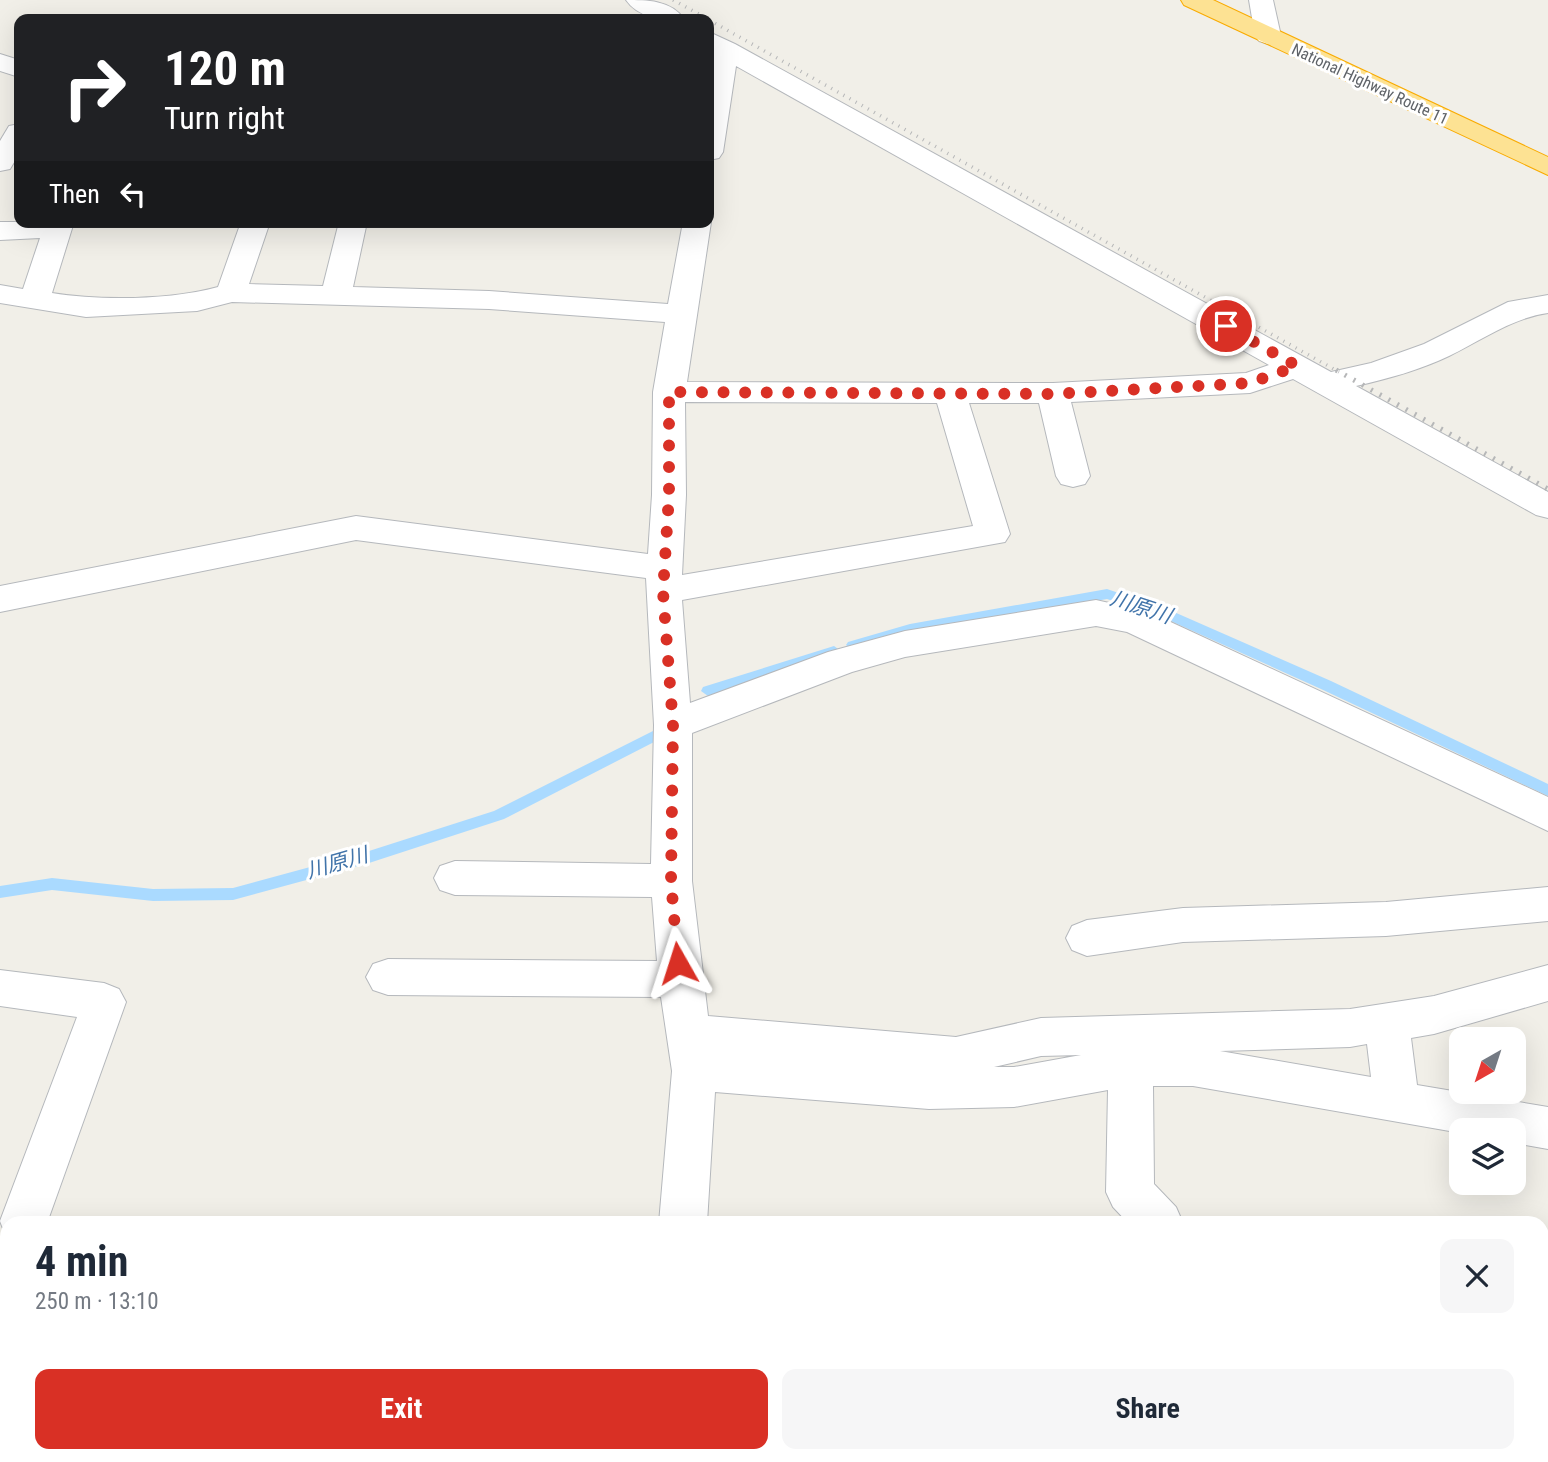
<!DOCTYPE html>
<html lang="en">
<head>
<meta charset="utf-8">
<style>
  :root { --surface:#fff; --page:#f6f6f7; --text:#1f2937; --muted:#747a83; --accent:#d93025 }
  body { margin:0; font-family:"Roboto Condensed","Noto Sans JP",sans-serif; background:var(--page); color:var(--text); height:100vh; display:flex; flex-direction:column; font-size:26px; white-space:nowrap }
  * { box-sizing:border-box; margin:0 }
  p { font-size:23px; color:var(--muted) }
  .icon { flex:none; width:38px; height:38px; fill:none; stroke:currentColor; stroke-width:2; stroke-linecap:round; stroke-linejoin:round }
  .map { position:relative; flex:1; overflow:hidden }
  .panel { position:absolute; left:0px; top:1216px; width:1549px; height:247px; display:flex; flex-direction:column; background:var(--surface); border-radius:21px 21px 0 0; box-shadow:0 7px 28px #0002 }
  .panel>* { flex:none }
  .banner { position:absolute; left:14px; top:14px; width:700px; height:214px; border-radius:14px; box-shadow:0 7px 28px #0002; background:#202124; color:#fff; overflow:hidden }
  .needle { width:46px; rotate:219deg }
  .tools { position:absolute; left:1449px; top:1027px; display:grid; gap:14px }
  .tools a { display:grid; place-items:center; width:77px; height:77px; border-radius:14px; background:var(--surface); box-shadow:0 7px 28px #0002; font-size:35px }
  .pin { position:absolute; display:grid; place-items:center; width:60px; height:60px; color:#fff; margin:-30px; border:4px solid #fff; border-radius:50%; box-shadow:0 2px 7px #0007 }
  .me { position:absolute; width:77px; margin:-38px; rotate:354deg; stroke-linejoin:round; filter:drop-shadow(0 0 5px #0008) }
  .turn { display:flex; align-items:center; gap:24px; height:147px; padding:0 35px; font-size:32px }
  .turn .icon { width:91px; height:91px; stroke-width:2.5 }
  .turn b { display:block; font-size:49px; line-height:60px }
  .then { display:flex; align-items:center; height:66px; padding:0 35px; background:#0003; gap:14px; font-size:26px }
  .round { display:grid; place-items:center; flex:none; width:74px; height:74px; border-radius:14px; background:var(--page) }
  .overview { display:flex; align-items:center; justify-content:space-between; height:119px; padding:0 35px }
  h1 { font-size:42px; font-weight:700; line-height:52px }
  .primary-button { display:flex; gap:14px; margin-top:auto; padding:14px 35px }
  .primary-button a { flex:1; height:80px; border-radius:14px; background:var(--accent); color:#fff; font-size:28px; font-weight:700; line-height:80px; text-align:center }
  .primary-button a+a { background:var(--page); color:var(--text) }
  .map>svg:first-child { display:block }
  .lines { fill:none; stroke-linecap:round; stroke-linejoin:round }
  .stream { fill:#aadaff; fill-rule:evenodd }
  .minor-casing { stroke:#b5b8bc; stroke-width:2 }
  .highway-casing { stroke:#f9ab00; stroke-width:2 }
  .minor { fill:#fff; fill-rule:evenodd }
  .highway { fill:#fde293; fill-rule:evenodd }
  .rail-far1 { stroke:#b6b7b8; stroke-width:3.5; stroke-dasharray:1 6; stroke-linecap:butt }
  .rail { stroke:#b6b7b8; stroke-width:5; stroke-dasharray:2 8; stroke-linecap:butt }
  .route { stroke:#d93025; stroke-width:12; stroke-dasharray:0 21.6 }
  .labels { text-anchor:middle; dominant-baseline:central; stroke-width:6; stroke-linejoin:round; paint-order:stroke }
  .far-street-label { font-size:16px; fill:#5f6368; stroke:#fff }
  .water-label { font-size:21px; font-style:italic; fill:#4174aa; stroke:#fff }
</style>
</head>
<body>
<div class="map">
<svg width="1548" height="1462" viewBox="0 0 1548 1462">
  <rect width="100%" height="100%" fill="#f1efe8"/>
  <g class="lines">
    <g class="stream">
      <polygon points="1107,589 1174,612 1331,681 1548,784 1548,796 1321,689 1164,618 1107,599 910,634 853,650 846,645 848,642 910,624"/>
      <polygon points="834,646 841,651 839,654 708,696 701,691 703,687"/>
      <polygon points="653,731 658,732 660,736 658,740 504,819 369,863 233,900 153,901 52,890 0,898 0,886 52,878 153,889 233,888 369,851 494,811"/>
    </g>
    <defs>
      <g id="minor">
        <path d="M626,0C647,0 671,0 684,19C664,20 639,19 626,0Z"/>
        <polygon points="1249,0 1273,0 1281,36 1277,41 1268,44 1259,41 1255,36"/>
        <path d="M709,32L735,44L1331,372L1371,363L1424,344L1508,302L1548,295V313C1512,318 1482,340 1449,356C1420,370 1387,379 1356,386L1548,492V518L1536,515L1293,379L1250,393L1071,402L1090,476L1085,484L1073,487L1061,484L1056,476L1039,403H969L1010,534L1005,542L682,600L690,703L828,652L905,631L1096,600L1149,612L1548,797V831L1127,632L1096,626L905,657L852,672L692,733V881L708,1016L956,1037L1041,1018L1350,1009L1434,996L1548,965V1001L1434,1034L1411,1038L1417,1085L1548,1107V1149L1514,1143V1130H1461V1133L1193,1086H1153L1154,1184L1176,1207L1183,1223H1128L1113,1207L1106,1192L1108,1090L1014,1107L929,1109L715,1092L707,1223H659L672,1071L661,997L388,995L373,990L366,977L373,964L388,959L657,961L652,897L455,895L440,890L434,878L440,866L455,861L651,864L654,725L646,578L356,540L0,612V586L356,516L648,554L652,495L653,392L665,322L489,309L232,302L197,311L86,317L0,303V285L23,289L40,238L0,240V222H74L52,293C101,301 170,300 218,287L241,222H270L249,284L323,286L339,222H367L353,287L489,291L668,304L683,222H709V218L711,222L687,382L1053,383L1246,373L1269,365L736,66L723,152L719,158L709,160V75L713,52L709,50ZM685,402L937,403L973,526L682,575L686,495ZM1367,1044L1371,1077L1220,1051L1350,1047ZM1081,1055L1014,1067H994L1041,1056Z"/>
        <polygon points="0,54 19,60 19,77 0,71"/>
        <polygon points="19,124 19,154 10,169 0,171 0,141 9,126"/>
        <polygon points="1548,887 1548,921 1386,936 1183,942 1087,956 1072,950 1066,938 1072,926 1087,920 1183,908 1386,902"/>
        <polygon points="0,970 104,983 119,989 126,1002 47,1223 7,1223 7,1239 0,1221 77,1017 0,1006"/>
        <polygon points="7,1244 7,1341 0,1341 0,1247"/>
        <polygon points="1542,1276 1548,1278 1548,1326 1542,1324"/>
        <polygon points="105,1456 157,1456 155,1462 103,1462"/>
        <polygon points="642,1456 694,1456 693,1462 641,1462"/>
      </g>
      <polygon id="highway" points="1181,0 1213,0 1548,157 1548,175 1184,5"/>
    </defs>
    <use href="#minor" class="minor-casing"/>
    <use href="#highway" class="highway-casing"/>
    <use href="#minor" class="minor"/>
    <use href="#highway" class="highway"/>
    <g class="rail-far1">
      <polyline points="673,0 708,19"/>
      <polyline points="709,20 1339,372"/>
    </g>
    <polyline class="rail" points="1336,370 1548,489"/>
  </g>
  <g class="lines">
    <polyline class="route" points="678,963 671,881 673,725 663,592 669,495 669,392 1053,394 1250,383 1297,366 1226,326"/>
  </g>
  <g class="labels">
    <g class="far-street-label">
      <text transform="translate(1370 84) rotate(25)">National Highway Route 11</text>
    </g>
    <g class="water-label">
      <text transform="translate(1141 607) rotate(18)">川原川</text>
      <text transform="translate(337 863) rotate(-16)">川原川</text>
    </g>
  </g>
</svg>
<div class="tools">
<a><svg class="needle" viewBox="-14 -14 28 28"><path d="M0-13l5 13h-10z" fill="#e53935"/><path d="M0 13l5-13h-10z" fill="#747a83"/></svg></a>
<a><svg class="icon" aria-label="layers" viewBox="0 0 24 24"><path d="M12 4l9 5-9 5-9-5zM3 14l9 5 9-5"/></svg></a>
</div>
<div class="pin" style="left:1226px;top:326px;background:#d93025"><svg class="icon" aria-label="arrive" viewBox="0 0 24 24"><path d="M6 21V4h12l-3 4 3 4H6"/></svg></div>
<svg class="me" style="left:678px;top:963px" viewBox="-20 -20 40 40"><path d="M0-17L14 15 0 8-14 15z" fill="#d93025" stroke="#fff" stroke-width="4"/></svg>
<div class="banner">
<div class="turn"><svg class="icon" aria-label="right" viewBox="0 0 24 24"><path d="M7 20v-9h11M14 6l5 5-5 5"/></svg><div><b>120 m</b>Turn right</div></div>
<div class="then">Then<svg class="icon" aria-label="left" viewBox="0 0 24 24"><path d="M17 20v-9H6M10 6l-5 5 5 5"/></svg></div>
</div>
<section class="panel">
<div class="overview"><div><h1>4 min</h1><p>250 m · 13:10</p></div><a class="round"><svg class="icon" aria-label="close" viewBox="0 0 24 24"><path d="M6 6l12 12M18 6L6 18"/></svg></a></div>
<div class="primary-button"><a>Exit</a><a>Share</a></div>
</section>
</div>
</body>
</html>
